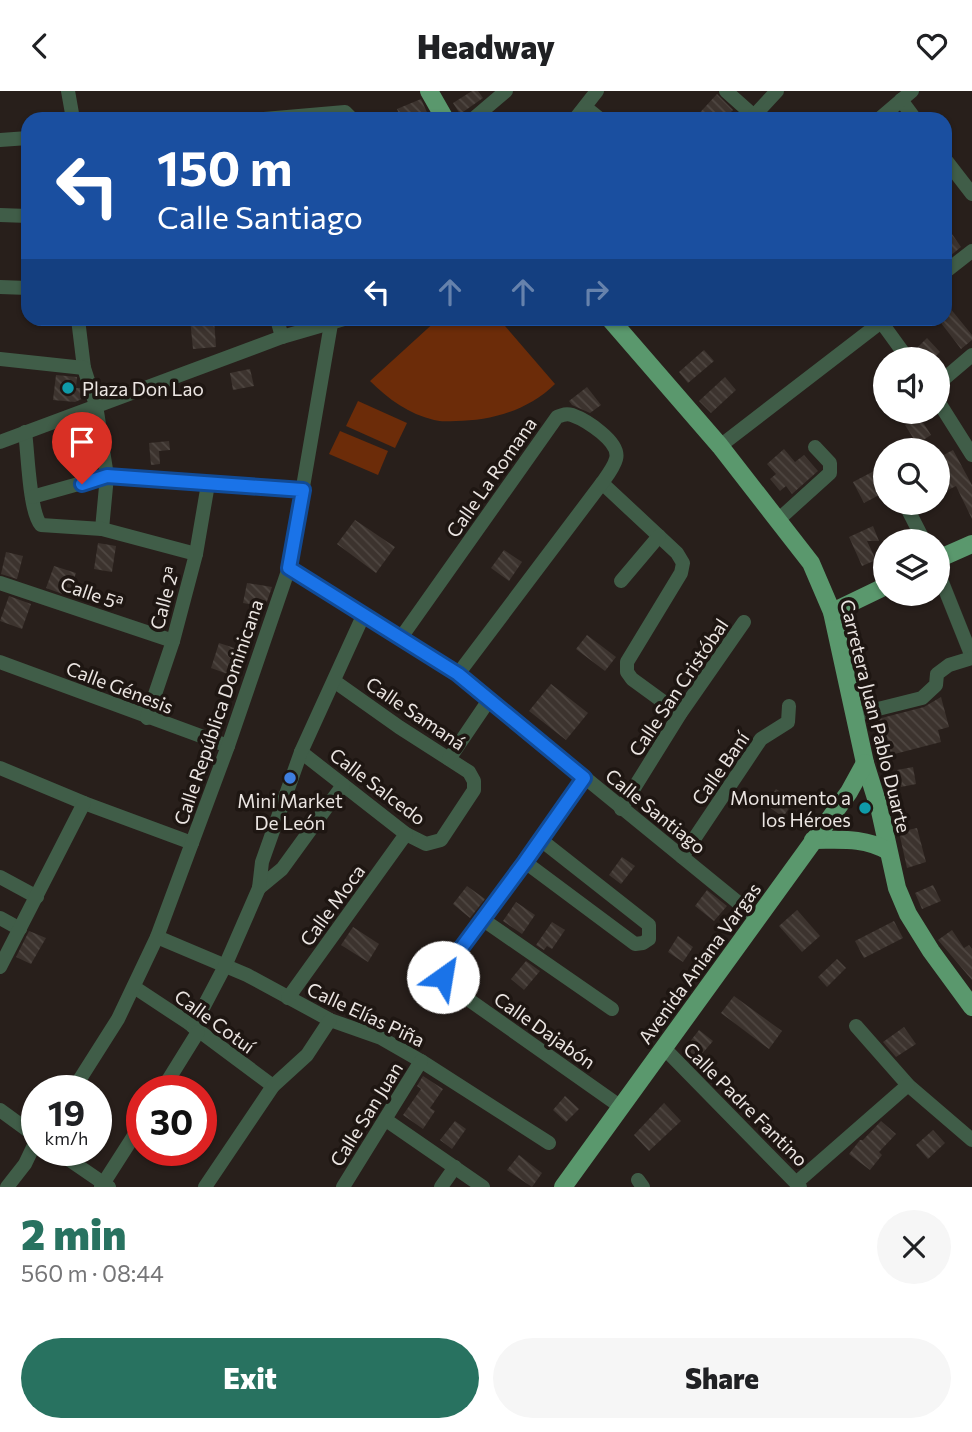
<!DOCTYPE html>
<html lang="en">
<head>
<meta charset="utf-8">
<style>
  :root { --surface:#fff; --page:#f6f6f6; --text:#202124; --muted:#757577; --accent:#287260 }
  body { margin:0; font-family:Commissioner,sans-serif; background:var(--page); color:var(--text); height:100vh; display:flex; flex-direction:column; font-size:26px; white-space:nowrap }
  * { box-sizing:border-box; margin:0 }
  p { font-size:23px; color:var(--muted) }
  .icon { flex:none; width:38px; height:38px; fill:none; stroke:currentColor; stroke-width:2; stroke-linecap:round; stroke-linejoin:round }
  .map { position:relative; height:1096px; overflow:hidden }
  .sheet { display:flex; flex-direction:column; background:var(--surface); flex:1 }
  .sheet>* { flex:none }
  .guide { position:absolute; left:21px; top:21px; width:931px; height:214px; border-radius:21px; box-shadow:0 2px 5px #0004; background:#1a4fa0; color:#fff; overflow:hidden }
  .controls { position:absolute; left:873px; top:256px; display:grid; gap:14px }
  .controls a { display:grid; place-items:center; width:77px; height:77px; border-radius:50%; background:var(--surface); box-shadow:0 2px 5px #0004; font-size:35px }
  .speed { position:absolute; left:21px; top:984px; display:flex; gap:14px; font-size:35px; font-weight:700; text-align:center }
  .speed>* { display:grid; place-content:center; width:91px; height:91px; border-radius:50%; background:var(--surface); box-shadow:0 2px 5px #0004; line-height:1 }
  .speed small { font-size:18px; font-weight:400 }
  .speed .limit { border:10px solid #d22; background:#fff; color:#111 }
  .pin { position:absolute; display:grid; place-items:center; width:60px; height:60px; color:#fff; margin:-72px -30px; border-radius:50% 50% 50% 0; rotate:-45deg; box-shadow:0 0 7px #0007 }
  .pin .icon { rotate:45deg }
  .me { position:absolute; width:77px; margin:-38px; rotate:32deg; stroke-linejoin:round; filter:drop-shadow(0 0 5px #0008) }
  .turn { display:flex; align-items:center; gap:24px; height:147px; padding:0 21px; font-size:32px }
  .turn .icon { width:91px; height:91px; stroke-width:2.5 }
  .turn b { display:block; font-size:49px; line-height:60px }
  .lanes { display:flex; align-items:center; height:66px; padding:0 21px; background:#0003; justify-content:center; gap:35px; direction:ltr }
  .lanes .off { opacity:.35 }
  .round { display:grid; place-items:center; flex:none; width:74px; height:74px; border-radius:37px; background:var(--page) }
  .overview { display:flex; align-items:center; justify-content:space-between; height:119px; padding:0 21px }
  h1 { font-size:42px; font-weight:800; line-height:52px; color:var(--accent) }
  .action { display:flex; gap:14px; margin-top:auto; padding:14px 21px }
  .action a { flex:1; height:80px; border-radius:42px; background:var(--accent); color:#fff; font-size:28px; font-weight:800; line-height:80px; text-align:center }
  .action a+a { background:var(--page); color:var(--text) }
  header { display:flex; justify-content:space-between; align-items:center; height:91px; padding:0 21px; background:var(--surface); font-size:32px; font-weight:800 }
  .map>svg:first-child { display:block }
  .grass { fill:#6c2c09 }
  .building { fill:url(#building-back-hatch) }
  .lines { fill:none; stroke-linecap:round; stroke-linejoin:round }
  .minor { stroke:#405d48; stroke-width:14 }
  .major { stroke:#5a986d; stroke-width:18 }
  .route-casing { stroke:#114b97; stroke-width:18 }
  .route { stroke:#1a73e8; stroke-width:12 }
  .culture-dot { fill:#0f9aa8; stroke:#1e1612; stroke-width:2.5 }
  .shop-dot { fill:#3f7fe0; stroke:#1e1612; stroke-width:2.5 }
  .labels { text-anchor:middle; dominant-baseline:central; stroke-width:7; stroke-linejoin:round; paint-order:stroke }
  .poi-label { font-size:19px; fill:#ebe5e2; stroke:#1e1612; text-anchor:start }
  .street-label { font-size:19px; fill:#ebe5e2; stroke:#1e1612 }
</style>
</head>
<body>
<header><svg class="icon" aria-label="back" viewBox="0 0 24 24"><path d="M15 5l-7 7 7 7"/></svg>Headway<svg class="icon" aria-label="heart" viewBox="0 0 24 24"><path d="M12 20l-8-8c-3-5 5-10 8-4 3-6 11-1 8 4z"/></svg></header>
<div class="map">
<svg width="972" height="1096" viewBox="0 0 972 1096">
  <defs>
    <pattern id="building-back-hatch" width="6" height="6" patternUnits="userSpaceOnUse" patternTransform="scale(1.75)"><rect width="6" height="6" fill="#3c332e"/><path d="M-1 5l2 2M0 0l6 6M5-1l2 2" fill="none" stroke="#4f4742"/></pattern>
  </defs>
  <rect width="100%" height="100%" fill="#281f1b"/>
  <g class="grass">
    <path d="M438,228H499L555,293C529,319 491,330 456,330C449,330 441,331 434,329C409,323 388,308 370,290Z"/>
    <polygon points="358,310 407,332 395,357 346,335"/>
    <polygon points="340,340 388,360 378,384 329,363"/>
  </g>
  <g class="building">
    <polygon points="472,0 478,0 483,7 460,23 453,12"/>
    <polygon points="717,3 733,19 724,28 694,28"/>
    <polygon points="421,8 430,28 401,28 397,18"/>
    <polygon points="945,133 961,156 945,169"/>
    <polygon points="945,211 972,244 972,249 961,258 938,228 945,228"/>
    <polygon points="190,228 214,228 216,256 193,258"/>
    <polygon points="927,247 940,261 933,268 921,268 914,260"/>
    <polygon points="704,259 714,270 688,292 679,281"/>
    <polygon points="250,278 254,295 233,299 230,282"/>
    <polygon points="56,284 77,286 76,297 80,297 84,307 75,311 53,309"/>
    <polygon points="725,286 736,299 711,322 699,310"/>
    <polygon points="587,296 601,314 590,322 572,314 569,310"/>
    <polygon points="919,325 931,344 917,353 905,334"/>
    <polygon points="169,350 170,359 159,360 160,373 151,374 149,352"/>
    <polygon points="784,358 795,371 804,364 818,380 792,403 786,395 780,400 770,388 776,383 767,373"/>
    <polygon points="953,359 972,394 972,428 956,395 948,399 938,381 938,367"/>
    <polygon points="874,380 885,401 864,412 853,391"/>
    <polygon points="355,429 395,456 376,482 337,453"/>
    <polygon points="873,435 879,450 867,450 876,469 862,475 849,446"/>
    <polygon points="98,452 116,455 112,481 94,478"/>
    <polygon points="504,459 522,471 509,490 491,477"/>
    <polygon points="6,461 23,465 17,488 1,483"/>
    <polygon points="54,475 76,482 68,505 46,497"/>
    <polygon points="247,492 272,496 265,516 243,512"/>
    <polygon points="9,505 31,513 22,538 0,530"/>
    <polygon points="587,544 616,566 605,580 576,558"/>
    <polygon points="219,552 247,561 239,587 211,577"/>
    <polygon points="551,593 588,622 566,649 529,620"/>
    <polygon points="941,606 949,636 938,639 941,651 883,666 874,629 924,616"/>
    <polygon points="913,676 916,693 901,696 897,679"/>
    <polygon points="776,698 794,710 783,726 765,713"/>
    <polygon points="917,737 926,771 907,777 899,741"/>
    <polygon points="622,766 635,775 621,793 609,784"/>
    <polygon points="933,794 941,810 922,818 915,802"/>
    <polygon points="467,795 485,808 470,827 453,813"/>
    <polygon points="707,799 727,815 714,830 695,815"/>
    <polygon points="516,811 535,824 522,843 503,830"/>
    <polygon points="797,819 820,845 802,861 779,835"/>
    <polygon points="894,830 903,847 864,867 855,850"/>
    <polygon points="552,831 565,839 552,858 547,855 544,859 536,854"/>
    <polygon points="353,836 379,853 368,871 341,854"/>
    <polygon points="952,839 964,857 969,854 972,858 972,889 938,849"/>
    <polygon points="29,840 46,847 31,873 16,866"/>
    <polygon points="678,845 693,856 683,871 668,861"/>
    <polygon points="837,868 846,877 827,896 818,886"/>
    <polygon points="526,870 540,880 524,899 511,888"/>
    <polygon points="734,905 782,940 769,958 721,922"/>
    <polygon points="904,936 916,953 896,966 883,951"/>
    <polygon points="699,939 713,950 695,971 682,961"/>
    <polygon points="423,985 443,998 430,1017 435,1020 423,1038 403,1024 421,998 417,995"/>
    <polygon points="565,1005 579,1018 566,1031 553,1019"/>
    <polygon points="664,1012 681,1030 649,1060 634,1044"/>
    <polygon points="455,1030 466,1038 452,1058 440,1049"/>
    <polygon points="881,1030 896,1043 879,1061 882,1064 870,1079 849,1063 860,1049 863,1049"/>
    <polygon points="933,1039 945,1052 928,1068 916,1054"/>
    <polygon points="519,1064 542,1082 532,1096 507,1079"/>
  </g>
  <g class="lines">
    <g class="minor">
      <polyline points="68,0 73,28"/>
      <polyline points="726,0 754,25"/>
      <polyline points="901,9 915,28"/>
      <polyline points="585,16 600,28"/>
      <polyline points="264,28 345,21 352,28"/>
      <polyline points="473,28 506,0"/>
      <polyline points="575,28 597,0"/>
      <polyline points="751,28 777,0"/>
      <polyline points="879,28 912,0"/>
      <polyline points="0,49 28,47"/>
      <polyline points="945,68 972,103"/>
      <polyline points="0,124 28,125"/>
      <polyline points="945,181 972,160"/>
      <polyline points="0,196 28,197"/>
      <polyline points="78,228 84,277 96,314 107,385 102,438"/>
      <polyline points="277,228 282,246"/>
      <polyline points="879,228 908,268"/>
      <polyline points="0,268 84,277"/>
      <polyline points="938,293 972,264"/>
      <polyline points="938,310 972,364"/>
      <path d="M25,341C28,361 29,421 41,434L102,438L196,463"/>
      <polyline points="0,351 282,246 344,228"/>
      <polyline points="720,355 885,228"/>
      <polyline points="885,374 886,375"/>
      <polyline points="602,392 677,462 683,472 681,482 627,571 627,581 632,588 680,623"/>
      <polyline points="32,406 107,385 303,399"/>
      <polyline points="904,411 924,450"/>
      <polyline points="778,429 830,382 830,372 815,356"/>
      <polyline points="289,477 458,583 757,827"/>
      <polyline points="938,481 972,566"/>
      <polyline points="621,490 659,445"/>
      <polyline points="0,492 173,550"/>
      <path d="M400,548L557,326C562,324 566,322 572,324C586,329 621,351 616,368C614,376 607,385 602,392L458,583"/>
      <polyline points="0,571 228,655"/>
      <polyline points="854,624 922,607 936,594 937,583 949,574 972,567"/>
      <polyline points="147,627 173,550 196,463 208,393"/>
      <polyline points="301,661 406,743 426,753 441,749 474,699 474,690 469,681 399,636 334,590"/>
      <polyline points="449,668 489,609"/>
      <polyline points="0,677 84,712 192,752"/>
      <polyline points="584,687 525,771 445,879 443,886 448,894 621,1016"/>
      <polyline points="621,718 680,623 744,531"/>
      <polyline points="682,766 761,648 788,631 789,615"/>
      <polyline points="525,771 635,853 643,852 649,848 649,834 541,749"/>
      <polyline points="0,786 37,806"/>
      <polyline points="259,797 282,778 343,694"/>
      <polyline points="0,827 20,838"/>
      <polyline points="482,828 612,918"/>
      <polyline points="157,846 247,884 330,929 381,947 421,970 549,1052"/>
      <polyline points="0,876 84,712"/>
      <polyline points="134,896 187,931 273,995"/>
      <polyline points="288,907 406,743"/>
      <polyline points="856,935 908,994 972,1049"/>
      <polyline points="193,936 225,875 259,797 262,771 301,661 363,525"/>
      <polyline points="664,957 800,1096"/>
      <polyline points="73,999 118,928 157,846 228,655 289,477 331,233"/>
      <polyline points="162,999 198,941"/>
      <polyline points="0,1019 37,1046"/>
      <polyline points="386,1029 483,1096"/>
      <polyline points="55,1059 109,1096"/>
      <polyline points="638,1089 643,1096"/>
      <polyline points="796,1092 908,994"/>
      <polyline points="7,1096 25,1073 37,1048"/>
      <polyline points="101,1096 142,1032"/>
      <polyline points="205,1096 273,995 307,964 330,929"/>
      <polyline points="343,1096 421,970"/>
      <polyline points="441,1096 455,1076"/>
    </g>
    <g class="major">
      <polyline points="429,0 445,28"/>
      <polyline points="610,228 720,355 811,472 832,521 865,672 880,720 897,797 908,823 931,860 972,916"/>
      <polyline points="938,468 972,453"/>
      <polyline points="832,521 886,495"/>
      <path d="M813,749C840,749 864,746 888,760"/>
      <polyline points="563,1096 849,701 865,672"/>
    </g>
  </g>
  <g class="lines">
    <defs>
      <polyline id="route" points="82,393 107,385 303,399 289,477 458,583 584,687 525,771 445,879 443,886"/>
    </defs>
    <use href="#route" class="route-casing"/>
    <use href="#route" class="route"/>
  </g>
  <g class="culture-dot">
    <circle cx="68" cy="297" r="7"/>
    <circle cx="865" cy="717" r="7"/>
  </g>
  <circle class="shop-dot" cx="290" cy="687" r="7"/>
  <g class="labels">
    <g class="poi-label">
      <text x="82" y="297">Plaza Don Lao</text>
      <text x="851" y="706" text-anchor="end">Monumento a<tspan x="851" dy="22">los Héroes</tspan></text>
      <text x="290" y="709" text-anchor="middle">Mini Market<tspan x="290" dy="22">De León</tspan></text>
    </g>
    <g class="street-label">
      <text transform="translate(491 386) rotate(-55)">Calle La Romana</text>
      <text transform="translate(92 502) rotate(19)">Calle 5ª</text>
      <text transform="translate(164 507) rotate(-75)">Calle 2ª</text>
      <text transform="translate(120 596) rotate(21)">Calle Génesis</text>
      <text transform="translate(678 596) rotate(-56)">Calle San Cristóbal</text>
      <text transform="translate(218 621) rotate(-71)">Calle República Dominicana</text>
      <text transform="translate(416 622) rotate(34)">Calle Samaná</text>
      <text transform="translate(876 625) rotate(76)">Carretera Juan Pablo Duarte</text>
      <text transform="translate(720 677) rotate(-55)">Calle Baní</text>
      <text transform="translate(378 695) rotate(37)">Calle Salcedo</text>
      <text transform="translate(656 720) rotate(39)">Calle Santiago</text>
      <text transform="translate(332 814) rotate(-54)">Calle Moca</text>
      <text transform="translate(699 872) rotate(-54)">Avenida Aniana Vargas</text>
      <text transform="translate(366 923) rotate(25)">Calle Elías Piña</text>
      <text transform="translate(215 930) rotate(36)">Calle Cotuí</text>
      <text transform="translate(545 939) rotate(35)">Calle Dajabón</text>
      <text transform="translate(746 1013) rotate(45)">Calle Padre Fantino</text>
      <text transform="translate(366 1023) rotate(-58)">Calle San Juan</text>
    </g>
  </g>
</svg>
<div class="controls">
<a><svg class="icon" aria-label="sound" viewBox="0 0 24 24"><path d="M4 9h4l5-4v14l-5-4H4zM17 9q2 3 0 6"/></svg></a>
<a><svg class="icon" aria-label="search" viewBox="0 0 24 24"><circle cx="10" cy="10" r="6"/><path d="M15 15l6 6"/></svg></a>
<a><svg class="icon" aria-label="layers" viewBox="0 0 24 24"><path d="M12 4l9 5-9 5-9-5zM3 14l9 5 9-5"/></svg></a>
</div>
<div class="speed"><div>19<small>km/h</small></div><div class="limit">30</div></div>
<div class="pin" style="left:82px;top:393px;background:#d93025"><svg class="icon" aria-label="arrive" viewBox="0 0 24 24"><path d="M6 21V4h12l-3 4 3 4H6"/></svg></div>
<svg class="me" style="left:443px;top:886px" viewBox="-20 -20 40 40"><circle r="19" fill="#fff"/><path d="M0-13L10 11 0 6-10 11z" fill="#1a73e8"/></svg>
<div class="guide">
<div class="turn"><svg class="icon" aria-label="left" viewBox="0 0 24 24"><path d="M17 20v-9H6M10 6l-5 5 5 5"/></svg><div><b>150 m</b>Calle Santiago</div></div>
<div class="lanes"><svg class="icon" aria-label="left" viewBox="0 0 24 24"><path d="M17 20v-9H6M10 6l-5 5 5 5"/></svg><svg class="icon off" aria-label="ahead" viewBox="0 0 24 24"><path d="M12 20V5M6 11l6-6 6 6"/></svg><svg class="icon off" aria-label="ahead" viewBox="0 0 24 24"><path d="M12 20V5M6 11l6-6 6 6"/></svg><svg class="icon off" aria-label="right" viewBox="0 0 24 24"><path d="M7 20v-9h11M14 6l5 5-5 5"/></svg></div>
</div>
</div>
<section class="sheet">
<div class="overview"><div><h1>2 min</h1><p>560 m · 08:44</p></div><a class="round"><svg class="icon" aria-label="close" viewBox="0 0 24 24"><path d="M6 6l12 12M18 6L6 18"/></svg></a></div>
<div class="action"><a>Exit</a><a>Share</a></div>
</section>
</body>
</html>
